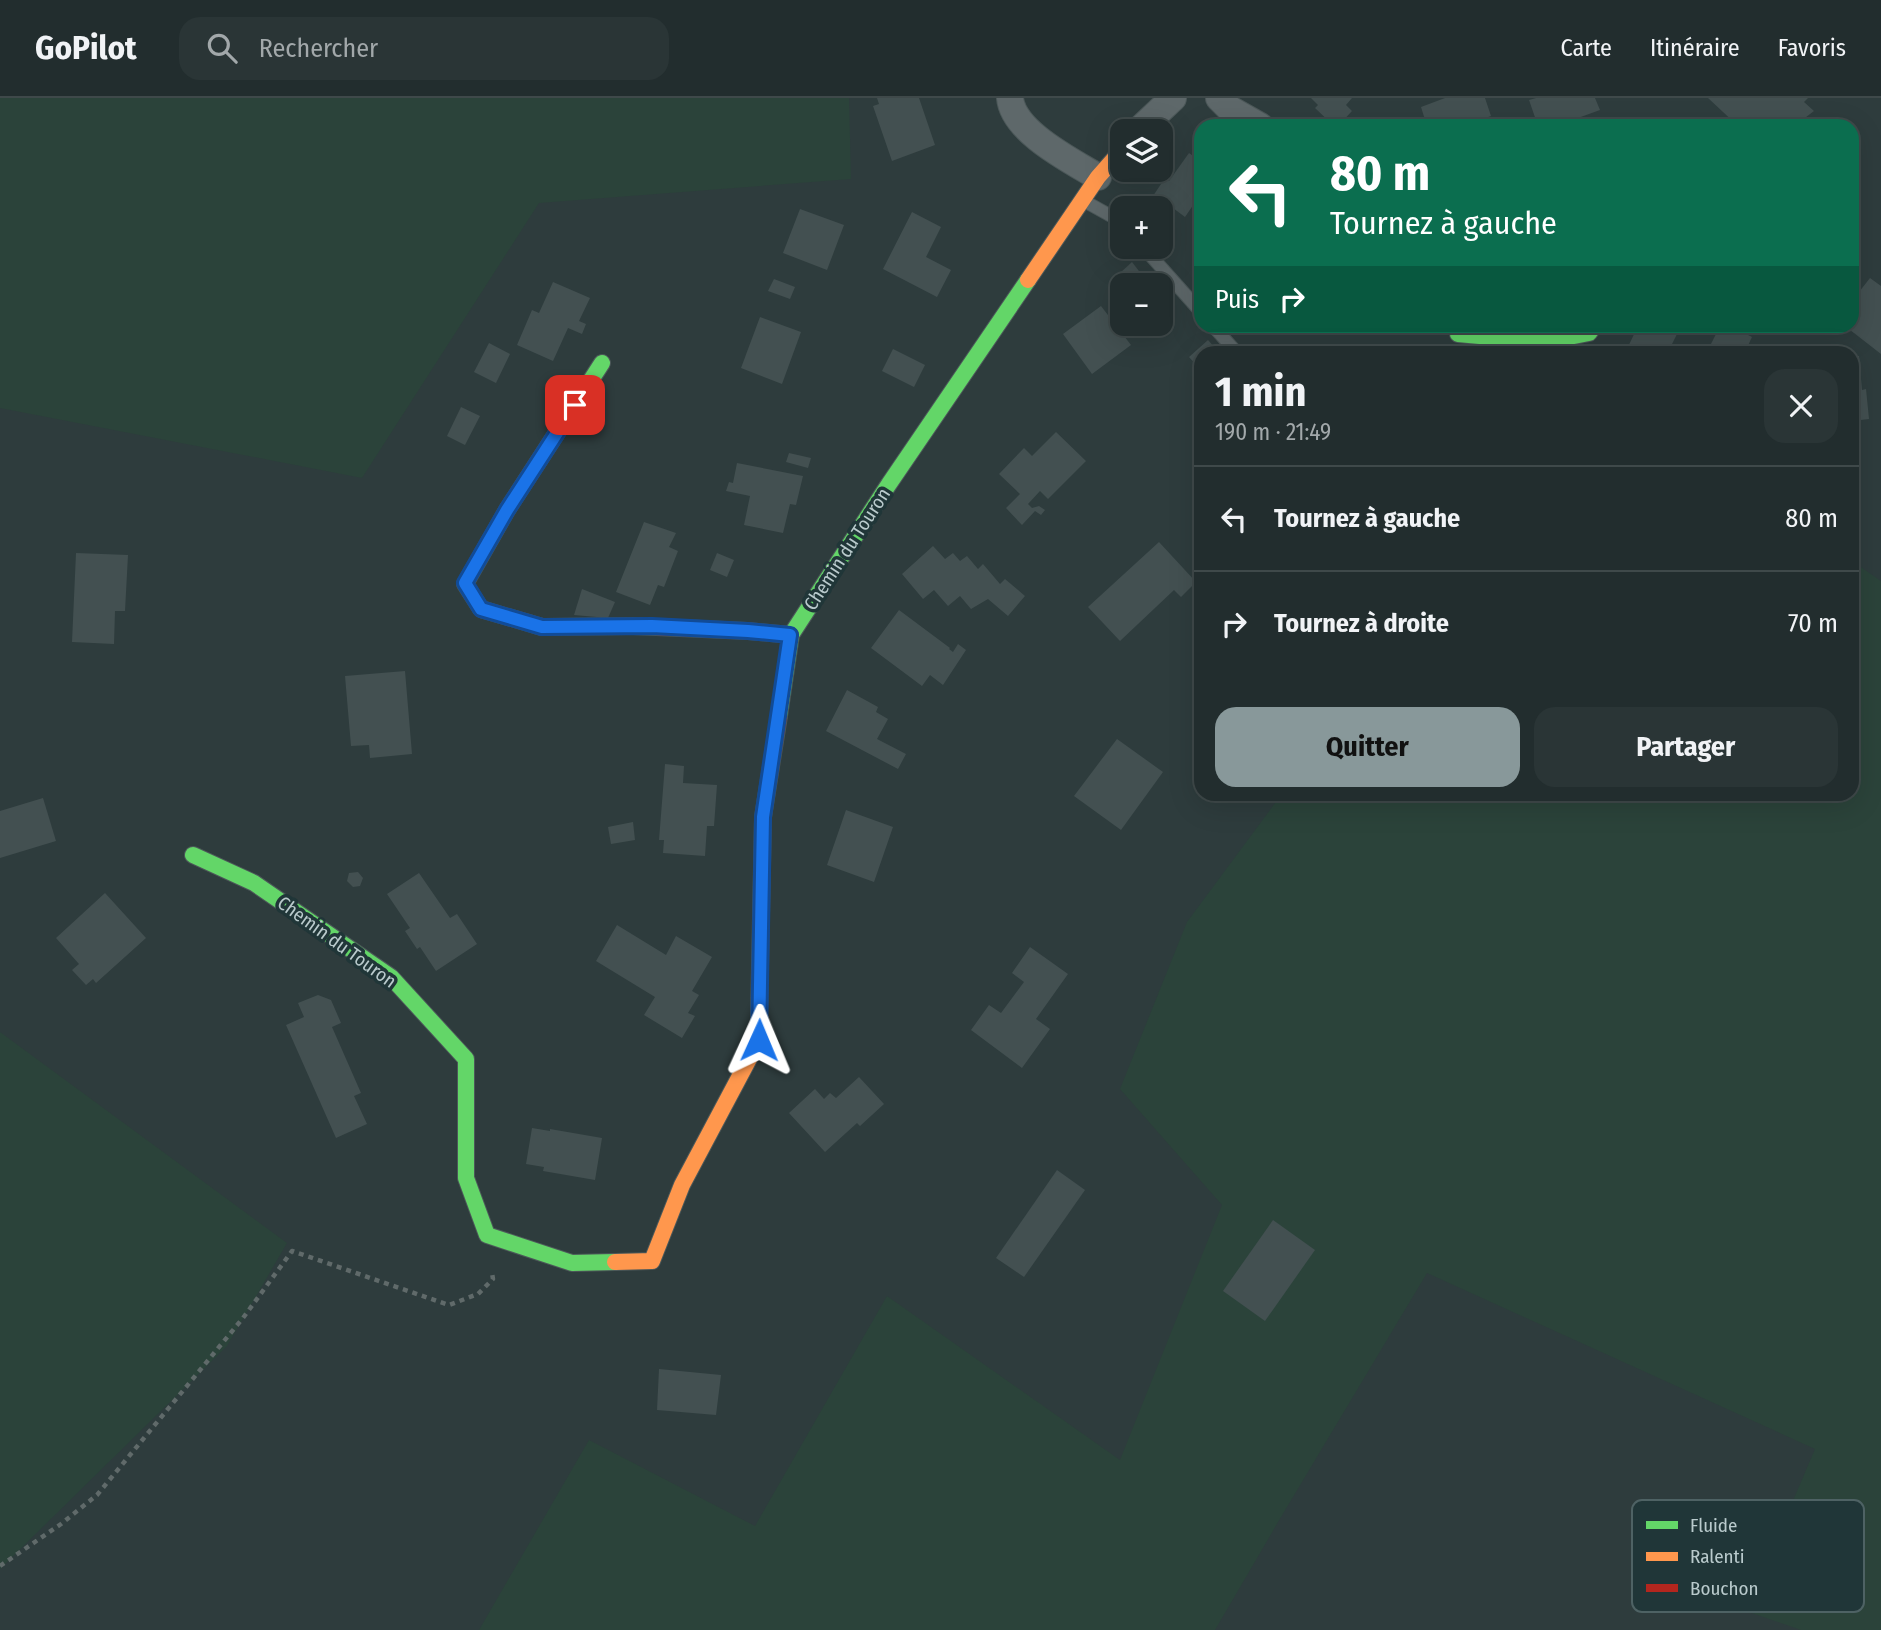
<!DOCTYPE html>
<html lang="fr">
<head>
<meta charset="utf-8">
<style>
  :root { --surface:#222d2e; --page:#2a3536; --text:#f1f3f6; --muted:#a2a8aa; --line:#3f494a; --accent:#88989a }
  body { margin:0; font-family:"Fira Sans Condensed",sans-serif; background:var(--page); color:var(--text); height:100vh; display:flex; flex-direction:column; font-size:26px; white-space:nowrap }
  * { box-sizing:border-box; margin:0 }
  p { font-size:23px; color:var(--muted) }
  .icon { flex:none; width:38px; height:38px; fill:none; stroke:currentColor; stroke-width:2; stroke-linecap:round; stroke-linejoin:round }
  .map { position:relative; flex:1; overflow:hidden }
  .side { position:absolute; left:1194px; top:248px; width:665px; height:455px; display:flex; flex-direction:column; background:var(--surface); border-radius:21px; box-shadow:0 7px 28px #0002,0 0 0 2px var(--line) }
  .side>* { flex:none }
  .banner { position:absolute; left:1194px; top:21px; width:665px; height:214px; border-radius:21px; box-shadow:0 7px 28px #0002,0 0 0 2px var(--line); background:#0b6e4f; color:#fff; overflow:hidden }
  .buttons { position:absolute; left:1110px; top:21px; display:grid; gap:14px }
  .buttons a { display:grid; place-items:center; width:63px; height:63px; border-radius:14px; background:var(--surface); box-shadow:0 7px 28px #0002,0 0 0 2px var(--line); font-size:35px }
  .pin { position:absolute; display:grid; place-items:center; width:60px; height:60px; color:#fff; margin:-30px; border-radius:14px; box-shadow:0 4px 10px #0006 }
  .me { position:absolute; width:77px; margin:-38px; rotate:1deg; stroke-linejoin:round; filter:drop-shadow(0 0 5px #0008) }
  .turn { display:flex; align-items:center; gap:24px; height:147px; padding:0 21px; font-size:32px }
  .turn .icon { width:91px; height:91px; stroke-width:2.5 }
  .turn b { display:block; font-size:49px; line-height:60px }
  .then { display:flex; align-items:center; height:66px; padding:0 21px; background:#0003; gap:14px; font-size:26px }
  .round { display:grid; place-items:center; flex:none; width:74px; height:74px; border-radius:21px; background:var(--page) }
  .overview { display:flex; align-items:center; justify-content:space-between; height:119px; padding:0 21px }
  h1 { font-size:42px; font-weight:700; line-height:52px }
  .cta { display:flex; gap:14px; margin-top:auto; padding:14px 21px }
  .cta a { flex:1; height:80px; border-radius:21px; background:var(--accent); color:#111; font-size:28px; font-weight:700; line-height:80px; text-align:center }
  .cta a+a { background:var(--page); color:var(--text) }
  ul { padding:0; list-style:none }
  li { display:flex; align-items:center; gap:21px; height:105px; padding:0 21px; border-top:2px solid var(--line) }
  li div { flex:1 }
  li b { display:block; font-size:26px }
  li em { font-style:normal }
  header { display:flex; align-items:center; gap:42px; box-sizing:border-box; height:98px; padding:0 35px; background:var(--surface); border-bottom:2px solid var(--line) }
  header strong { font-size:33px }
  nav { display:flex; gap:38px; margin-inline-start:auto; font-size:24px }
  .search { width:490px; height:63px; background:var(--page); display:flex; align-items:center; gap:18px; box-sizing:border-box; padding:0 24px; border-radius:21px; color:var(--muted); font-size:26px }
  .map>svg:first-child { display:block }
  .green { fill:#2b433a }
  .building { fill:#435051 }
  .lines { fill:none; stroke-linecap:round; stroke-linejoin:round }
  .lane-casing { stroke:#4c5859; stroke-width:14 }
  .street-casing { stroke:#4c5859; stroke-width:28 }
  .fast-casing { stroke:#4c5859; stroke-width:18 }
  .slow-casing { stroke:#4c5859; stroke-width:18 }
  .jam-casing { stroke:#4c5859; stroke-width:18 }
  .path { stroke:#606a6a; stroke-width:4.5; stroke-dasharray:5 5; stroke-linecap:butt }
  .lane { stroke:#5e686a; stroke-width:12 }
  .street { stroke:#5e686a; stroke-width:26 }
  .fast { stroke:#63d668; stroke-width:16 }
  .slow { stroke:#ff974d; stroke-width:16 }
  .jam { stroke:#b3261e; stroke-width:16 }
  .route-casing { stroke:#114b97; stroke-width:18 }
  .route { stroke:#1a73e8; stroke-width:12 }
  .labels { text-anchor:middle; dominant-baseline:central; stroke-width:7; stroke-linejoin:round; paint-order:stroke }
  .street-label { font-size:19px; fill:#b9cacc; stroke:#203638 }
  .key { fill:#203638; stroke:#4e6264; stroke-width:2 }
  .key-label { font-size:19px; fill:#b9cacc }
</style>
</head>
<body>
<header>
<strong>GoPilot</strong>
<div class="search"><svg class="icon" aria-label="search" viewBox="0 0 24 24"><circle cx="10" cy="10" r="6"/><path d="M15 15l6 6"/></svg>Rechercher</div>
<nav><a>Carte</a><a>Itinéraire</a><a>Favoris</a></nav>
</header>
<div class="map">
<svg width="1881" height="1532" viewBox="0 0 1881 1532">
  <rect width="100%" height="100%" fill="#2e3c3d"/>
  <g class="green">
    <polygon points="0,0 849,0 851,81 539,105 362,380 0,310"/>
    <polygon points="1852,463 1881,483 1881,1532 1801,1532 1746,1513 1815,1351 1427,1175 1281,1419 1215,1532 479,1532 589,1342 755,1428 887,1198 1120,1362 1222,1107 1120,991 1187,824 1281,697 1852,696"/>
    <polygon points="0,934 287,1145 227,1248 0,1471"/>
  </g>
  <g class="building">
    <polygon points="877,0 919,0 935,47 892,63 873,8 879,6"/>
    <polygon points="1311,0 1352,0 1346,7 1352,13 1338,28 1334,28 1315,10 1318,7"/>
    <polygon points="1445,0 1485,0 1491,18 1463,28 1427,28 1421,9"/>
    <polygon points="1536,0 1595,0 1600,12 1556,28 1538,28 1529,2"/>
    <polygon points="1708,0 1808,0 1804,4 1814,13 1797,26 1800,28 1738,28"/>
    <polygon points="1189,55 1200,63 1200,97 1185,119 1173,110 1168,117 1160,112 1160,110 1157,110 1149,104 1165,80 1169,83"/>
    <polygon points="800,111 844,127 827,172 783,155"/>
    <polygon points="912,114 941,129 926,159 951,172 937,199 883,171"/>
    <polygon points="1132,164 1142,177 1129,187 1120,175"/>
    <polygon points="1870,180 1881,188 1881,256 1845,228 1852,228 1852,220 1857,212 1852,208 1852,203"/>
    <polygon points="774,181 795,189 790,201 768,193"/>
    <polygon points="553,184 590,200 579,223 586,226 582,236 568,230 553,263 517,247 532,212 539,215"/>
    <polygon points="1101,208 1131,247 1092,276 1063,236"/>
    <polygon points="760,219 801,234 782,286 741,270"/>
    <polygon points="1638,228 1643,229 1681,228 1667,256 1631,256 1626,253"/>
    <polygon points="1720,228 1731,228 1752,239 1744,256 1700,256 1703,251 1707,254"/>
    <polygon points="1208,242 1216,251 1212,256 1200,256 1200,265 1197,268 1189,259"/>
    <polygon points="489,245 510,256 496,285 474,274"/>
    <polygon points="893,251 925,267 914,289 882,273"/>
    <polygon points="1852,258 1859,258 1862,292 1866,291 1869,321 1852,323"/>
    <polygon points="461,309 480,318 465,347 447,338"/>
    <polygon points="1056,334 1086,363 1048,401 1040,393 1028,406 1032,410 1039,408 1045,412 1041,417 1035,413 1022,427 1006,410 1020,396 999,376 1024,350 1032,358"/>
    <polygon points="789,355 811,360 808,370 786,364"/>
    <polygon points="737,365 803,378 796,407 790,406 783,435 744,427 750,398 726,393 729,384 733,385"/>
    <polygon points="644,424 676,435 669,449 678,453 664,489 658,487 650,507 616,494"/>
    <polygon points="1159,444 1196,484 1181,499 1174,492 1120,543 1088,509"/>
    <polygon points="933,448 945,461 953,455 960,463 967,458 978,471 983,466 1000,486 1005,481 1025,498 1008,518 988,501 971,511 960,498 948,508 934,492 923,501 902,476"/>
    <polygon points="76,455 128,457 125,513 115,513 114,546 72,544"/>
    <polygon points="717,455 734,462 727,479 710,472"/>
    <polygon points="582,491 615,504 608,520 574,517"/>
    <polygon points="899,512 950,550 949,551 953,554 958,546 966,552 943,587 930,577 922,588 871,550"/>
    <polygon points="405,573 412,656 370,660 369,647 351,648 345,578"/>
    <polygon points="847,592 878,609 876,614 888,621 877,641 906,656 898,671 826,633"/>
    <polygon points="1117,641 1163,674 1121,732 1074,698"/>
    <polygon points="665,666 684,668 683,685 717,687 714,728 707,728 705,758 663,755 664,742 659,742"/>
    <polygon points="43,700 56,743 0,760 0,713"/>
    <polygon points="846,712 893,729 874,784 827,767"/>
    <polygon points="633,724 635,742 611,746 608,729"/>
    <polygon points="358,774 363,780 360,788 353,789 347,783 349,775"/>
    <polygon points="419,775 450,820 457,816 477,846 436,873 420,849 417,851 405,833 410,830 387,796"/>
    <polygon points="105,795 146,840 96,885 93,881 86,887 72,872 79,866 56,840"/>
    <polygon points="617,827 666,857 676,838 712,859 692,893 699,897 688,915 695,918 682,940 644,917 655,899 596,863"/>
    <polygon points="1030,849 1068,876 1036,921 1050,931 1022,970 971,932 989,907 1001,915 1024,884 1012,875"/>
    <polygon points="318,897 331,902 341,925 332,929 361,995 354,998 367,1026 336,1040 286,927 304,919 298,905"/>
    <polygon points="859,979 884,1006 860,1028 857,1025 825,1054 789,1015 815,991 824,1001 830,995 836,1000"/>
    <polygon points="532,1030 550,1033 550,1031 602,1040 595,1082 543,1073 544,1069 526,1066"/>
    <polygon points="1057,1072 1085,1092 1024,1179 996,1160"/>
    <polygon points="1273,1122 1315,1152 1265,1223 1223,1193"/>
    <polygon points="659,1271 721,1277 716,1317 657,1312"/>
  </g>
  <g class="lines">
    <defs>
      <g id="lane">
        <polyline points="1086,104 1122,124"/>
        <polyline points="1143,149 1200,213"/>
        <polyline points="1213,228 1238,256"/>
      </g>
      <g id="street">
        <path d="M1010,0C1013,34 1072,63 1098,79"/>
        <polyline points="1219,0 1230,11 1260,28"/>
        <polyline points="1138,33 1173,0"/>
      </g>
      <g id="fast">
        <polyline points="1458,236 1544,244 1589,235 1594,228"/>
        <polyline points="602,265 507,412 465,486 481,511 542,529 633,528"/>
        <polyline points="779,618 791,537 889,386 1028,182"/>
        <polyline points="193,757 254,785 391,879 466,961 466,1080 487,1137 572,1165 615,1164"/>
      </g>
      <g id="slow">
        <polyline points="1028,182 1098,79 1122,52"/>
        <polyline points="615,1164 652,1163 682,1087 759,942 759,917"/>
      </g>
      <g id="jam">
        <polyline points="633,528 748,533 791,537"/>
        <polyline points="759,917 763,719 779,618"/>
      </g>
    </defs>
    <use href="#lane" class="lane-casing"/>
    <use href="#street" class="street-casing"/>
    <use href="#fast" class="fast-casing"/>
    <use href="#slow" class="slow-casing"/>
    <use href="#jam" class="jam-casing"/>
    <polyline class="path" points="0,1468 61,1426 97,1397 243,1220 292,1153 449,1207 478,1196 493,1181 492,1175"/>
    <use href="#lane" class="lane"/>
    <use href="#street" class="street"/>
    <use href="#fast" class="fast"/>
    <use href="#slow" class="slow"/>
    <use href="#jam" class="jam"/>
  </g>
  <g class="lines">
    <defs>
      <polyline id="route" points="575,307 507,412 465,485 481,511 542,529 652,528 748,533 790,537 763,719 759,942"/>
    </defs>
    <use href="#route" class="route-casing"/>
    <use href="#route" class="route"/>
  </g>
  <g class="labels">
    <g class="street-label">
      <text transform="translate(847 451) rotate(-57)">Chemin du Touron</text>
      <text transform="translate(337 844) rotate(36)">Chemin du Touron</text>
    </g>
  </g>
  <rect x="1632" y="1402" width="232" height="112" rx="10" class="key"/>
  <rect x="1646" y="1423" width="32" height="8" fill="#63d668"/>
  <rect x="1646" y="1454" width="32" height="9" fill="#ff974d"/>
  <rect x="1646" y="1486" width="32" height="8" fill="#b3261e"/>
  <g class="key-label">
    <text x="1690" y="1434">Fluide</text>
    <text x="1690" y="1465">Ralenti</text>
    <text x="1690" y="1497">Bouchon</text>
  </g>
</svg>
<div class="buttons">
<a><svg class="icon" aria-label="layers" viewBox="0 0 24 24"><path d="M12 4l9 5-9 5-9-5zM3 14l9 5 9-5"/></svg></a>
<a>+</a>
<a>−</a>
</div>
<div class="pin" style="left:575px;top:307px;background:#d93025"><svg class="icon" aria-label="arrive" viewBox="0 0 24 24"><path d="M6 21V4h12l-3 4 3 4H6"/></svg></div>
<svg class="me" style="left:759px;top:942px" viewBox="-20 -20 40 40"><path d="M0-17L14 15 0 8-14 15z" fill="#1a73e8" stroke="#fff" stroke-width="4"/></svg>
<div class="banner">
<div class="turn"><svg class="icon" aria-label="left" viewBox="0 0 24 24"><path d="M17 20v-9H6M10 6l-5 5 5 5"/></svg><div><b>80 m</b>Tournez à gauche</div></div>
<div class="then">Puis<svg class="icon" aria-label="right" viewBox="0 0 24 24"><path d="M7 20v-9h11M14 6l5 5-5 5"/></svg></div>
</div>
<section class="side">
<div class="overview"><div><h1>1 min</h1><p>190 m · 21:49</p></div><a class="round"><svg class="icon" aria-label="close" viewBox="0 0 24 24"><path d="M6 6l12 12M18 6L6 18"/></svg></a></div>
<ul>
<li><svg class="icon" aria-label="left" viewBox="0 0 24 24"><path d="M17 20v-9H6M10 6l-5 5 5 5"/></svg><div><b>Tournez à gauche</b></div><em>80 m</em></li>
<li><svg class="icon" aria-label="right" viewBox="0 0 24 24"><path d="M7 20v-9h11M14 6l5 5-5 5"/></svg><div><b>Tournez à droite</b></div><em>70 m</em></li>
</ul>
<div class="cta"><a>Quitter</a><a>Partager</a></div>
</section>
</div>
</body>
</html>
